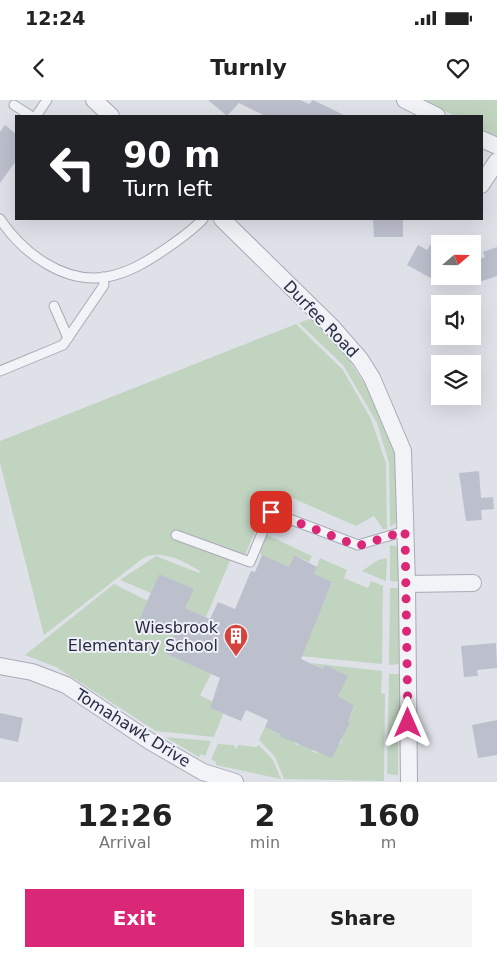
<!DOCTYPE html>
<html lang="en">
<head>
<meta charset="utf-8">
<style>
  :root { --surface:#fff; --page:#f6f6f6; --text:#222; --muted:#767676; --accent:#db2777 }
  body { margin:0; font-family:"DejaVu Sans",sans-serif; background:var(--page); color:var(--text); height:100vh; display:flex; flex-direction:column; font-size:19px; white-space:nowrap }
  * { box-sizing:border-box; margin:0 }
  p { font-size:16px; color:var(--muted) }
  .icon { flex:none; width:28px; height:28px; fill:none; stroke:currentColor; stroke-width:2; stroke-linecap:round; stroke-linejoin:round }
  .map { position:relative; height:682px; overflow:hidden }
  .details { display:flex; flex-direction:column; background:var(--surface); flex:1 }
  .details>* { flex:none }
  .hud { position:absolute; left:15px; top:15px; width:468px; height:105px; border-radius:0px; box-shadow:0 5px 20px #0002; background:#202124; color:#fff; overflow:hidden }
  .needle { width:32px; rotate:70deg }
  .tools { position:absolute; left:431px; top:135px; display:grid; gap:10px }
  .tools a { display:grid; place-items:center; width:50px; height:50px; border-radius:0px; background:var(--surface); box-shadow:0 5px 20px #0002; font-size:25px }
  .pin { position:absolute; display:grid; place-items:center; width:42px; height:42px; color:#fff; margin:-21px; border-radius:10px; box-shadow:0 2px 8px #0006 }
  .me { position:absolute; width:55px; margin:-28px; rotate:0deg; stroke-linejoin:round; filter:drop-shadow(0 0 4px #0008) }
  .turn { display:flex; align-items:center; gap:18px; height:105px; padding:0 25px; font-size:22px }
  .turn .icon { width:65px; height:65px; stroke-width:2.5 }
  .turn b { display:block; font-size:35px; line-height:42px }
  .eta { display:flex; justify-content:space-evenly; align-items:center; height:85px; text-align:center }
  .eta b { font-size:30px; font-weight:700; line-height:35px }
  .action { display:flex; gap:10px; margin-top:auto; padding:10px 25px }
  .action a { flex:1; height:58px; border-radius:0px; background:var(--accent); color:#fff; font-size:20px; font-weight:700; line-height:58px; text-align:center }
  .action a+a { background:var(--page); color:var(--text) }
  .status { display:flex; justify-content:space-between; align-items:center; height:35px; padding:0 25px; background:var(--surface); direction:ltr }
  .status svg { height:14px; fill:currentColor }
  header { display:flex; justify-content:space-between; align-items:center; height:65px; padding:0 25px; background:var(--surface); font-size:22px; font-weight:700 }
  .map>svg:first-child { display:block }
  .green { fill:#c1d4c0 }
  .building { fill:#bcbfcc }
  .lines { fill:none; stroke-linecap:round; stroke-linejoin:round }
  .lane-casing { stroke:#a8aab7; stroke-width:11 }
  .street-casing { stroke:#a8aab7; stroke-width:18 }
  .lane { stroke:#f2f3f7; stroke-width:9 }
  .street { stroke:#f2f3f7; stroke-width:16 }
  .route { stroke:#db2777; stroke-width:9; stroke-dasharray:0 16.2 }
  .labels { text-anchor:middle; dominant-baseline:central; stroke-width:4; stroke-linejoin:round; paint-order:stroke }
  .street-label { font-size:16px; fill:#272b41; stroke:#eff0f7 }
  .poi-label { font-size:16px; fill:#272b41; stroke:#eff0f7; text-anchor:end }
</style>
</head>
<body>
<div class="status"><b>12:24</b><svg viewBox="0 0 49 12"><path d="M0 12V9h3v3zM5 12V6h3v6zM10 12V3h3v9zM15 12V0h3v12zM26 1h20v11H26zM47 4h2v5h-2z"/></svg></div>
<header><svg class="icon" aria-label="back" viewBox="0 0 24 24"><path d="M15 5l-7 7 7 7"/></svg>Turnly<svg class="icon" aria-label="heart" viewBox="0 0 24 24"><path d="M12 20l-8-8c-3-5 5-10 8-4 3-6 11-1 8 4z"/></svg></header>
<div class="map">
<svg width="497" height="682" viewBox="0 0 497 682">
  <rect width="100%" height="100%" fill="#dfe1e9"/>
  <g class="green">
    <polygon points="422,0 497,0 497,37 481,29 481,16 455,16"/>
    <polygon points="312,218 340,247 372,295 396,354 399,421 390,427 389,363 377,323 343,265 299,223"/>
    <path d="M296,224L343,270L371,319L386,363L387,429H383L374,416L356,426L274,390L265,407L243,460L232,456L206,517L185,508L193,489L159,474L151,493L120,480L156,456L199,473L200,471C183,461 160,448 142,459L44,535L0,363V341Z"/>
    <polygon points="267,435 312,456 309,462 294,455 289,467 261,455 260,451"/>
    <polygon points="390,445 399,447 399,482 390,481"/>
    <polygon points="320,458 347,470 344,478 368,488 371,481 383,486 382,564 300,556 332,483 314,474"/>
    <polygon points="387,458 386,481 362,471 378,460"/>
    <polygon points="114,484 148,501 139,520 174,534 166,554 211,574 200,595 213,602 211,608 223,614 214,637 156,631 56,567 25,555"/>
    <polygon points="390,488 399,488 399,564 389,565"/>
    <polygon points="311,563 382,571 381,593 385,594 384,681 284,679 275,657 259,640 265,627 280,634 279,636 296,641 295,644 299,645 300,643 313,649 312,651 316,653 341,643 346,626 349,623 348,622 354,607 338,596 347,576 325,565 323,569"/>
    <polygon points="389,574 399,574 398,675 387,674"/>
    <polygon points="165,637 211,641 205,656 201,654 199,657"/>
    <polygon points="218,644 234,645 235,649 239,645 256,647 259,645 273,660 281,679 216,665 216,662 211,659"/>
  </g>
  <g class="building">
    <polygon points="208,0 300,0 309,4 313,0 346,16 265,16 239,3 227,16"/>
    <polygon points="5,25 16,34 16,61 0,83 0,32"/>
    <polygon points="373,119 403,119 403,137 374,137"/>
    <polygon points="418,145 427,150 430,145 440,151 440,183 407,165"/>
    <polygon points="497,147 497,176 479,182 472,162 485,157 483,152"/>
    <polygon points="479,371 481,398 493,397 494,409 481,410 482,420 466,421 459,373"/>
    <polygon points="262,455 289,467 294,455 317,467 314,474 332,482 301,559 323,569 325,565 348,576 338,596 354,606 348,622 350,622 332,658 279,636 280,634 265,627 268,620 246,610 241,621 210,608 220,578 166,554 174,534 139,520 159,474 194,489 185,508 210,519 218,502 235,509 251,471 255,472"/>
    <polygon points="496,543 497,568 477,570 478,576 464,577 461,546"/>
    <polygon points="0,613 23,618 18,642 0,638"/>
    <polygon points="497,620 497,655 478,658 472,625"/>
  </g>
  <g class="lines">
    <defs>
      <g id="lane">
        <polyline points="14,5 31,16"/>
        <polyline points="36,16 47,0"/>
        <path d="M0,119C22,152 63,184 106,177C129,173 148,161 167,148C180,139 193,130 203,119"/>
        <polyline points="54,206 68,238"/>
        <polyline points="0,271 63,245 104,185 103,177"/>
        <polyline points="176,435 250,462 271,412 358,445 405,431"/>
      </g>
      <g id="street">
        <polyline points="94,0 111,16"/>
        <polyline points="405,0 437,16"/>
        <polyline points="481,39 497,46"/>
        <polyline points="481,85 497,61"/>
        <polyline points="222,119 332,227 360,259 372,278 403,351 407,484 409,682"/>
        <polyline points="407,484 473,483"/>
        <polyline points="0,566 32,572 66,585 151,642 203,672 235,682"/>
      </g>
    </defs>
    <use href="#lane" class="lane-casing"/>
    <use href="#street" class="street-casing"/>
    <use href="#lane" class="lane"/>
    <use href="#street" class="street"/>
  </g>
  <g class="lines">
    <polyline class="route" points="271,412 358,446 405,431 408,623"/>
  </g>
  <defs>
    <symbol id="building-pin" viewBox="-11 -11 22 30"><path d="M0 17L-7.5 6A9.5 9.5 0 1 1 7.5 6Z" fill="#d6433c" stroke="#eff0f7"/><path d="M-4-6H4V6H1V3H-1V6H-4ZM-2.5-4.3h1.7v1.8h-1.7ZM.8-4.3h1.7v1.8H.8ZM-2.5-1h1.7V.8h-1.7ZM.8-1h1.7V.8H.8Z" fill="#fff"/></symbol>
  </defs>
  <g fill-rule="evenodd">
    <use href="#building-pin" x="222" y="522" width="28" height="38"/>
  </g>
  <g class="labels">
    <g class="street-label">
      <text transform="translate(321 219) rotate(46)">Durfee Road</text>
      <text transform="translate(133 628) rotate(32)">Tomahawk Drive</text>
    </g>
    <g class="poi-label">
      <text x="218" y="527">Wiesbrook<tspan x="218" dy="18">Elementary School</tspan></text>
    </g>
  </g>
</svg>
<div class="tools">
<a><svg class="needle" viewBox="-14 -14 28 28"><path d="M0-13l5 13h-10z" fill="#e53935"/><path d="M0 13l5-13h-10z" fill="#767676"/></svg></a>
<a><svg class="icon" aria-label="sound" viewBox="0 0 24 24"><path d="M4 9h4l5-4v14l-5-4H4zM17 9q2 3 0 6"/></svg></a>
<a><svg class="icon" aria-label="layers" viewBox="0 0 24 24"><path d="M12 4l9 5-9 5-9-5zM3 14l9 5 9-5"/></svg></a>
</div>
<div class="pin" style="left:271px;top:412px;background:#d93025"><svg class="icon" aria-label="arrive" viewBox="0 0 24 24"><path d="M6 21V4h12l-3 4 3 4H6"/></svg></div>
<svg class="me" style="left:408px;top:623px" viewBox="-20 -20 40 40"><path d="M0-17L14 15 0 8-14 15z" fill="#db2777" stroke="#fff" stroke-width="4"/></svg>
<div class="hud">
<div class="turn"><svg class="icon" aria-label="left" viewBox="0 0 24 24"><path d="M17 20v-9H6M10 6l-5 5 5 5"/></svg><div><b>90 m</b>Turn left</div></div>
</div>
</div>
<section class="details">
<div class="eta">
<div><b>12:26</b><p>Arrival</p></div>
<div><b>2</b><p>min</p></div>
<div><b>160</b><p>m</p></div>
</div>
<div class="action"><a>Exit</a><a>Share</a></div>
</section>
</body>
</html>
